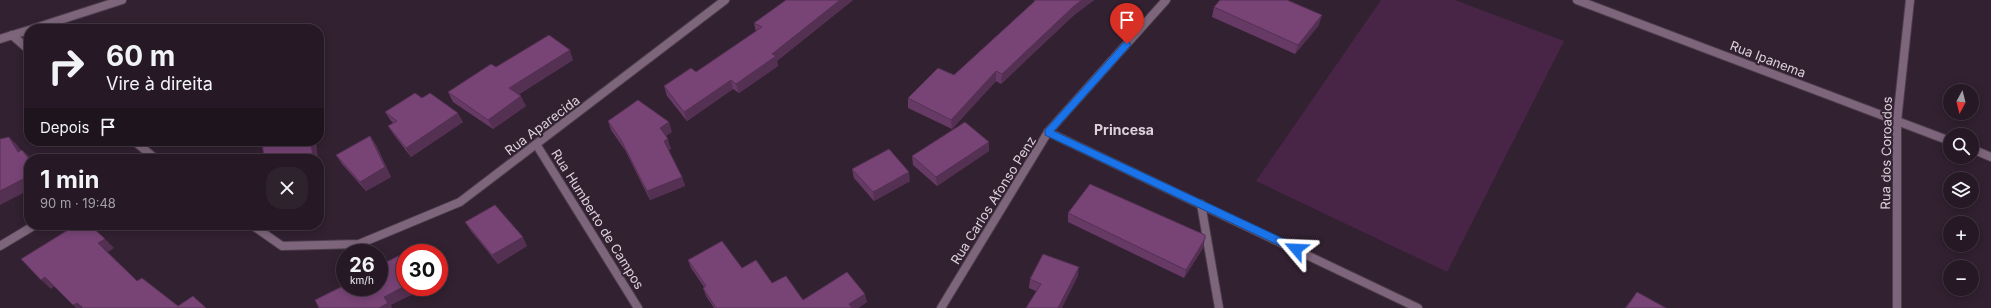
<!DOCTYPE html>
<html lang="pt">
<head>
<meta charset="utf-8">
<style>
  :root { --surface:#261925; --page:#2e222d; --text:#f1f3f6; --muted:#a4a0a7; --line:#423842 }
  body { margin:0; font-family:Inter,sans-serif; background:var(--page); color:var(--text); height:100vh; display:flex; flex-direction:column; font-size:15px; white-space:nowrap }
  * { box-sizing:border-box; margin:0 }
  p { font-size:13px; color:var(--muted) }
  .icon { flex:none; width:22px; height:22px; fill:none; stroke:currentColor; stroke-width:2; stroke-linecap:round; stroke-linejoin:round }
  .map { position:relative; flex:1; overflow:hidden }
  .details { position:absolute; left:24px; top:154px; width:300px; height:76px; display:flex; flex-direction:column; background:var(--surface); border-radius:16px; box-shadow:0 2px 10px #0003,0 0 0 1px var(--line) }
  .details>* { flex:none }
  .guide { position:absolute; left:24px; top:24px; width:300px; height:122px; border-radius:16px; box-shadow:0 2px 10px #0003,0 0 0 1px var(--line); background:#261925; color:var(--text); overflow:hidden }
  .needle { width:26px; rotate:187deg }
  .buttons { position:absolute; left:1943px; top:84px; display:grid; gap:8px }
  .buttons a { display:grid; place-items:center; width:36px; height:36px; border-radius:50%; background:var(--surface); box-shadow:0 2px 10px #0003,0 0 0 1px var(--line); font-size:20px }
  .speed { position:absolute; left:336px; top:244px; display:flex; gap:8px; font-size:20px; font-weight:700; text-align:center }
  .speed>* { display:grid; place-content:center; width:52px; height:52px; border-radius:50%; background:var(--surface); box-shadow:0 2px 10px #0003,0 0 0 1px var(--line); line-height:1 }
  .speed small { font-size:10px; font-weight:400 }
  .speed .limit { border:6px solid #d22; background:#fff; color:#111 }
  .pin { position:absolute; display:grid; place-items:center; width:34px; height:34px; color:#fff; margin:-41px -17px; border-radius:50% 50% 50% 0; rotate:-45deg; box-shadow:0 0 4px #0007 }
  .pin .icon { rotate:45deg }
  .me { position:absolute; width:44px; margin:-22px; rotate:296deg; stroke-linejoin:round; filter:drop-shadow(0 0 3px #0008) }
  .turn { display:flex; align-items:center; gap:14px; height:84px; padding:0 16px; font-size:18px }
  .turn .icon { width:52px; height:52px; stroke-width:2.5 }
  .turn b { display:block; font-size:28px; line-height:34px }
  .then { display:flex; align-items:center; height:38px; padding:0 16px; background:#0003; gap:8px; font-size:15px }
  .round { display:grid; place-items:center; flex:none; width:42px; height:42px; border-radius:16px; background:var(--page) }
  .head { display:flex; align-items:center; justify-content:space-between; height:68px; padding:0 16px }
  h1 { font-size:24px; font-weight:700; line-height:30px }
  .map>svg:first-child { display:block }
  .green { fill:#482446 }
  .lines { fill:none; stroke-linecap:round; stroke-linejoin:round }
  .street-casing { stroke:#4d3d4c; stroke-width:10 }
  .street { stroke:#7d657b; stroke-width:8 }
  .wall { fill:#673a65 }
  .shaded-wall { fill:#543053 }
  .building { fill:#784476; stroke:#543053 }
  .route { fill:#1a73e8; stroke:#114b97 }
  .labels { text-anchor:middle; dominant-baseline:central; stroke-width:4; stroke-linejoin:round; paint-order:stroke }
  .street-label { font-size:13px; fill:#ddd2dc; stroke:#322131 }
  .neighbourhood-label { font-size:14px; font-weight:bold; fill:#ddd2dc; stroke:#322131 }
</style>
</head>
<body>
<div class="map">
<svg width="1991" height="308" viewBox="0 0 1991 308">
  <rect width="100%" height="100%" fill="#322131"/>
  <polygon class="green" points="1381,0 1455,0 1564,41 1447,272 1256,181"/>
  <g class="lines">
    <defs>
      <g id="street">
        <polyline points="1577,0 1950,141"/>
        <polyline points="32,29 122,0"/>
        <polyline points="12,35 29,50"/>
        <polyline points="0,39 29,30"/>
        <polyline points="1048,132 1418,308"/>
        <polyline points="134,141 156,159"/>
        <polyline points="536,144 638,308"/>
        <polyline points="1972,149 1991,157"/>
        <polyline points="1201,204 1219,308"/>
        <polyline points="252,225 282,246 359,244 460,202 725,0"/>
        <polyline points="0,246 35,225"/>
        <polyline points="941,308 1048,132 1166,0"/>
        <polyline points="1897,308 1897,121 1910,0"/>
      </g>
    </defs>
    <use href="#street" class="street-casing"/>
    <use href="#street" class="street"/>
  </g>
  <g class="wall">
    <polygon points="853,0 777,61 778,66 739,93 733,89 687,121 667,96 664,86 696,72 756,32 754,23"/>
    <polygon points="1034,0 1094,0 1074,15 1001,84 996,81 952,129 908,108 908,98 954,75 1034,2"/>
    <polygon points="1214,7 1319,25 1295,54 1212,17"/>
    <polygon points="573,60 518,95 526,106 493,129 453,102 448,92 496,67"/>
    <polygon points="422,98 463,122 411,157 394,135 388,126 393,123 391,121 385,112"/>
    <polygon points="608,121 672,132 665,136 671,149 668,150 682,177 685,186 650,200 625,150 611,130"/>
    <polygon points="370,136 376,145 391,177 366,191 342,164 336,155"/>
    <polygon points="989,142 989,151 937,186 913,165 912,156"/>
    <polygon points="852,169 910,181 874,201 854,178"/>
    <polygon points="1068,213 1203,248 1184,278 1068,222"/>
    <polygon points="465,222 527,246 498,264 471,231"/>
    <polygon points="688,260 742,268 772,283 803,300 867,302 858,308 714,308 706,296 703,288 704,287 691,268"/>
    <polygon points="1078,276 1036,291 1029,288 1030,279"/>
    <polygon points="1637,292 1666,308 1625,308"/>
  </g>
  <g class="shaded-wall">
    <polygon points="840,0 853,0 777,61 778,66 739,93 736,84 772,54"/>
    <polygon points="1082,0 1094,0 1074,15 1001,84 1002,74 1074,6"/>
    <polygon points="1322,15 1319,25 1295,54 1298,45"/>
    <polygon points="570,50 573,60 513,98 509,88"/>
    <polygon points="996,71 996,81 952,129 951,120"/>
    <polygon points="731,80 733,89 687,121 684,112"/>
    <polygon points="521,96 526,106 493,129 488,120"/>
    <polygon points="458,113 463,122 411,157 406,148"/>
    <polygon points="669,122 672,132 663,138 660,128"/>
    <polygon points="370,136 376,145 391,177 366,191 360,182"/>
    <polygon points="9,137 18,146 27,161 18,152"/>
    <polygon points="668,139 671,149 667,151 664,141"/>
    <polygon points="228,141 235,141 230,143"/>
    <polygon points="311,141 316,141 318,159 313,159"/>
    <polygon points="989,142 989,151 937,186 936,177"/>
    <polygon points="22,150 32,159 29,159"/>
    <polygon points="319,164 323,191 319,193"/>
    <polygon points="909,172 910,181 874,201 873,192"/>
    <polygon points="29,176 29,190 0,205 0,191"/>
    <polygon points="682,177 685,186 650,200 647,191"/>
    <polygon points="523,237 527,246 498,264 492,255"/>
    <polygon points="105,239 114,248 108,252 98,243"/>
    <polygon points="1205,239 1203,248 1184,278 1186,270"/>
    <polygon points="1079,267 1078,276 1062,308 1058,308"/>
    <polygon points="439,272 443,280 439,282"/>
    <polygon points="45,277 55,286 51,289 41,280"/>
    <polygon points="405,286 405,287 428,287 391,305 392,308 379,308 384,297"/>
    <polygon points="865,294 867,302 858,308 849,308 849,304"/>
    <polygon points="77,303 82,308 76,308 73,305"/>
  </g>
  <g class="building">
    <polygon points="786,0 840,0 772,54 776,56 736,84 731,80 684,112 664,86 691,68 696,72 762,27 754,23"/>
    <polygon points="1036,0 1082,0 1074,6 1002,74 996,71 951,120 908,98 938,68 954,75"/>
    <polygon points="1220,0 1287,0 1322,15 1298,45 1214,7"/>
    <polygon points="549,35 570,50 509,88 521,96 488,120 448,92 491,64 496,67"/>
    <polygon points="415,93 422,98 430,93 458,113 406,148 388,126 397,121 385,112"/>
    <polygon points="638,100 669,122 660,128 668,139 664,141 682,177 647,191 621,140 608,121"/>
    <polygon points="965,122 989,142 936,177 912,156"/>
    <polygon points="370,136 385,167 360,182 336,155"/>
    <polygon points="9,137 18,152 22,150 29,159 29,176 0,191 0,139"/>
    <polygon points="262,141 311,141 313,159 264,159"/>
    <polygon points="889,149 909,172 873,192 852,169"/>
    <polygon points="1090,184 1205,235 1205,239 1186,270 1068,213"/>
    <polygon points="495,205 523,237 492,255 465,222"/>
    <polygon points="76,225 90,225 105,239 98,243 137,281 142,278 178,306 193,296 206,308 83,308 77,303 73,305 45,277 41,280 21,259"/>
    <polygon points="722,241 742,268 756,260 772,283 786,276 803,300 847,272 865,294 849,304 852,308 716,308 703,288 706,286 688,260"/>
    <polygon points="423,244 428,253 405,253 405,286 384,297 388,303 379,308 319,308 315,300 345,285 345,287 379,287 379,268 385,264 384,263"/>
    <polygon points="1043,254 1079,267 1058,308 1026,308 1041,284 1030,279"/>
    <polygon points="1637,292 1666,308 1626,308"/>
  </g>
  <polygon class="route" points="1127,41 1131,44 1130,46 1054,131 1299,246 1301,249 1299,252 1293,252 1045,135 1045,130 1124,42"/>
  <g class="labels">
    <g class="street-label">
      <text transform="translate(1768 59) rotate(21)">Rua Ipanema</text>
      <text transform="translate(542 125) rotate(-37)">Rua Aparecida</text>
      <text transform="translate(1886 153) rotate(-89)">Rua dos Coroados</text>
      <text transform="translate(993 200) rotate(-58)">Rua Carlos Afonso Penz</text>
      <text transform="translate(598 219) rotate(58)">Rua Humberto de Campos</text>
    </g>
    <g class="neighbourhood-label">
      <text x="1124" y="129">Princesa</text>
    </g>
  </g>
</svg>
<div class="buttons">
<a><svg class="needle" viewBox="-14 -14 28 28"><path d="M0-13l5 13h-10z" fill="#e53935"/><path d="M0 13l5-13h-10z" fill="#a4a0a7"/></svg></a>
<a><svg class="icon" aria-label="search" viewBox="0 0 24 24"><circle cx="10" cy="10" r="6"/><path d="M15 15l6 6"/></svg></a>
<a><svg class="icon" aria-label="layers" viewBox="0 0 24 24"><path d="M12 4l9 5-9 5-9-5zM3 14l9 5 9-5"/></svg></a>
<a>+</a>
<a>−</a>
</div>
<div class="speed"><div>26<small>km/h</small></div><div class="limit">30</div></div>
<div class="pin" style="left:1127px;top:44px;background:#d93025"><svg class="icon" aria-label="arrive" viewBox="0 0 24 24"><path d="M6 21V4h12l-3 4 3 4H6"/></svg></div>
<svg class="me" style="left:1296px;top:249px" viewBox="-20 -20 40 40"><path d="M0-17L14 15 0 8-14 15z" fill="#1a73e8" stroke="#fff" stroke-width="4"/></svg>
<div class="guide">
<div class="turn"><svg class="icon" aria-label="right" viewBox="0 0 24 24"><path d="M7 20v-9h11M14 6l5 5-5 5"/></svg><div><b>60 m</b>Vire à direita</div></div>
<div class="then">Depois<svg class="icon" aria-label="arrive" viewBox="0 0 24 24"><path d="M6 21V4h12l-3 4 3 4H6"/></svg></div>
</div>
<section class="details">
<div class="head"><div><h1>1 min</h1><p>90 m · 19:48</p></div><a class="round"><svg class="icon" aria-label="close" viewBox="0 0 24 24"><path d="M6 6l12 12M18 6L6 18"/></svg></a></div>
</section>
</div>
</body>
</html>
